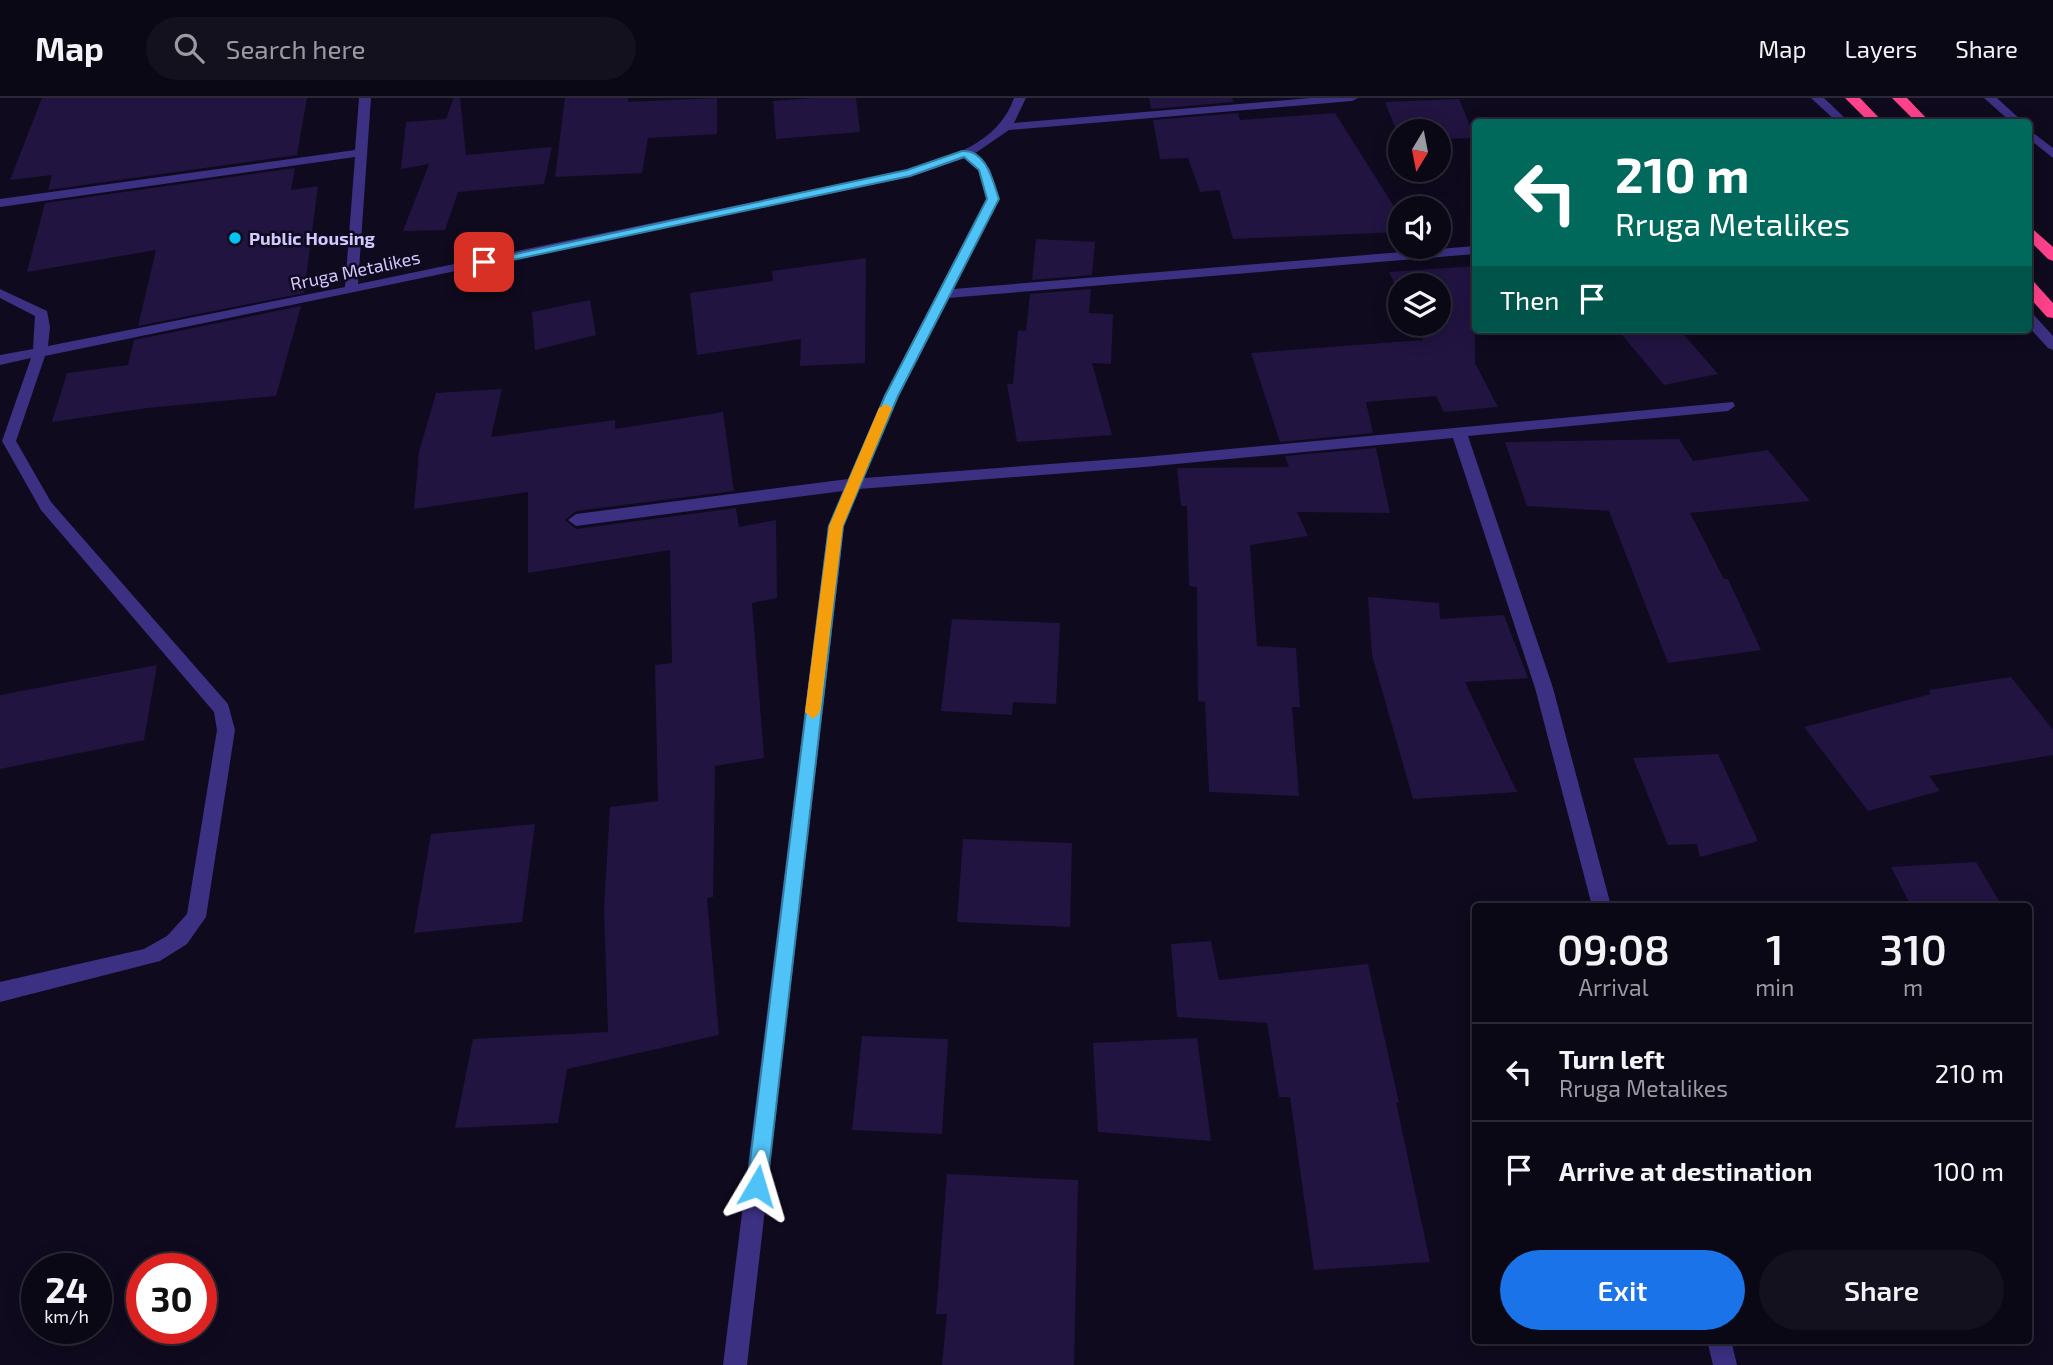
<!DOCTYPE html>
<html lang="en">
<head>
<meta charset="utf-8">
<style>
  :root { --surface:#0b0816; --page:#14111f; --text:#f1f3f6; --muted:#9a9aa1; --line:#2b2935; --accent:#1a73e8 }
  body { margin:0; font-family:"Exo 2",sans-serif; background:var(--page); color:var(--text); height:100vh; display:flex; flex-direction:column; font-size:26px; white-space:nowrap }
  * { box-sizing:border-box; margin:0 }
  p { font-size:23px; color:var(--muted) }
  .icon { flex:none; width:38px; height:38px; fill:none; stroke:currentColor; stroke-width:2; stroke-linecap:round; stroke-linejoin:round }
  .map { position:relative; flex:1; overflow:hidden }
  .side { position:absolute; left:1472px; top:805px; width:560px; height:441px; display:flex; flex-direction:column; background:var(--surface); border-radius:7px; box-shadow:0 4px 18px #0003,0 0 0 2px var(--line) }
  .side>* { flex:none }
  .banner { position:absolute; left:1472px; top:21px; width:560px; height:214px; border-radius:7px; box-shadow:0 4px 18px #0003,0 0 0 2px var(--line); background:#00695c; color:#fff; overflow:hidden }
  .needle { width:46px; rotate:190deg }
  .buttons { position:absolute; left:1388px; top:21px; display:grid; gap:14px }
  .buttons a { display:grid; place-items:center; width:63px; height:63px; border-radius:50%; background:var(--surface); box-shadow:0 4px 18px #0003,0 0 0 2px var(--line); font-size:35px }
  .speed { position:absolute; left:21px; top:1155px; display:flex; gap:14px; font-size:35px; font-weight:700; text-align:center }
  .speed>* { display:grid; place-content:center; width:91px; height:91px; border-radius:50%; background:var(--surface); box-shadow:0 4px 18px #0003,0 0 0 2px var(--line); line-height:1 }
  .speed small { font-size:18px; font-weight:400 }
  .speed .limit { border:10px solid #d22; background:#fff; color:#111 }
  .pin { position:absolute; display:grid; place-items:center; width:60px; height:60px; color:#fff; margin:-30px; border-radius:14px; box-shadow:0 4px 10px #0006 }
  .me { position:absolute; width:77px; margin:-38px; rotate:7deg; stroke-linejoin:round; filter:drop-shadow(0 0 5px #0008) }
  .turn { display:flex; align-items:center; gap:24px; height:147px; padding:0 28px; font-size:32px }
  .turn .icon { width:91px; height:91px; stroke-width:2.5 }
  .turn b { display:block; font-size:49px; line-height:60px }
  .then { display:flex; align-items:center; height:66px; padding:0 28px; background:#0003; gap:14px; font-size:26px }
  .eta { display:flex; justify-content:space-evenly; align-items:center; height:119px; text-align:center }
  .eta b { font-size:42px; font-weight:600; line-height:49px }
  .cta { display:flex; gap:14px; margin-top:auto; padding:14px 28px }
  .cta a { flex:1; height:80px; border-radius:42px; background:var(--accent); color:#fff; font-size:28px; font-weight:600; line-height:80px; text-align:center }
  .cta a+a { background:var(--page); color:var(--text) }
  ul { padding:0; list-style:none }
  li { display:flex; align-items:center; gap:21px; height:98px; padding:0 28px; border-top:2px solid var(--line) }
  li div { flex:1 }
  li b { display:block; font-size:26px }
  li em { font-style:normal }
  header { display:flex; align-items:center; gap:42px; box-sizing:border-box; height:98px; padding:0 35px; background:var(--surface); border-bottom:2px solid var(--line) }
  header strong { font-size:33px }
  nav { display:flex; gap:38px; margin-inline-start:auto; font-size:24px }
  .search { width:490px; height:63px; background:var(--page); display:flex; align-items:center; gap:18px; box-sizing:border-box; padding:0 24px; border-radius:38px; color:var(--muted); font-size:26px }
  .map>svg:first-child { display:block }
  .building { fill:#211441 }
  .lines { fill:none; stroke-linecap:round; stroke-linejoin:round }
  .minor { fill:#3b3082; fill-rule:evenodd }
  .highway { fill:#ff428b; fill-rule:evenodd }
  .route { fill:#4fc3f7; stroke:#337fa1; stroke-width:2 }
  .slow { fill:#f59e0b }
  .poi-dot { fill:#00c4f2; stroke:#0f0a1e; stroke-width:2.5 }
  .labels { text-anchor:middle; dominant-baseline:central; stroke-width:5; stroke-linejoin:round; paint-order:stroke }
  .far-poi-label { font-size:18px; font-weight:bold; fill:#d3c7ff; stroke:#0f0a1e; text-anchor:start }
  .far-street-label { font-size:18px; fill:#d3c7ff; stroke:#0f0a1e }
</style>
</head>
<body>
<header>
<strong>Map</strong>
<div class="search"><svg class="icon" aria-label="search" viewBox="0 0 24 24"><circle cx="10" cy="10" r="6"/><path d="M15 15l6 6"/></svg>Search here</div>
<nav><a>Map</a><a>Layers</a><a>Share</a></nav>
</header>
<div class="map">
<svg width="2053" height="1267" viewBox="0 0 2053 1267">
  <rect width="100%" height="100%" fill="#0f0a1e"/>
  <g class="building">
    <polygon points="42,0 307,0 297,57 48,92 52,77 10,82"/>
    <polygon points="454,0 460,0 466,57 552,49 544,86 458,94 445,132 403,133 429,66 401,71 406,24 446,21"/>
    <polygon points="565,0 628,0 628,4 717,0 717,36 648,40 642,75 555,79"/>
    <polygon points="813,0 856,0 860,34 776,41 773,3"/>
    <polygon points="1149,0 1232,0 1234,4 1151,11"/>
    <polygon points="1459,1 1475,40 1438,41 1438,33 1400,33 1400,42 1385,4"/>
    <polygon points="1238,15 1240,22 1335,15 1400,118 1400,134 1233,141 1219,92 1200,94 1188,60 1160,61 1153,22"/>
    <polygon points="295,70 291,92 318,88 304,195 138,228 156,152 27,174 45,105"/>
    <polygon points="1036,141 1095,144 1092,177 1032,182"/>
    <polygon points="866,160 865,265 800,268 801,241 697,257 690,195 773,183 772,173"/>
    <polygon points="1475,168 1475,265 1498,309 1444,314 1436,298 1366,304 1373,335 1280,344 1251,255 1423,242 1415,226 1438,226 1438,187 1400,187 1400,197 1389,174"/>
    <polygon points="1091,191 1089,215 1113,216 1111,266 1092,265 1112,337 1017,344 1007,286 1013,286 1018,232 1026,233 1030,196"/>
    <polygon points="590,202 596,237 535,252 532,214"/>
    <polygon points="301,208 276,298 147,310 52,324 67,275 128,267 134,242"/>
    <polygon points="1617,231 1679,231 1718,276 1664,287"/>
    <polygon points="502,291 491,339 615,322 615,331 723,314 734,393 576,413 565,422 576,431 736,410 739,429 776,422 777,500 752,505 764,660 715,668 713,799 707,800 719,937 567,971 558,1025 455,1030 473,941 608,934 604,810 610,709 658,703 655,567 672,565 670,452 528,475 528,394 414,411 419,354 436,295"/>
    <polygon points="1679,341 1693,363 1768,352 1810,403 1690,415 1724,481 1728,481 1761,552 1668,565 1609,413 1527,408 1505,344"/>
    <polygon points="1376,350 1390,415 1297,414 1308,438 1250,447 1257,548 1296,550 1300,609 1292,609 1299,698 1209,694 1205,604 1198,603 1197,489 1189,488 1187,408 1181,408 1177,370 1289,369 1285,358"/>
    <polygon points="1368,499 1439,505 1440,521 1504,517 1528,580 1465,584 1517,694 1413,701 1372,557"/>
    <polygon points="952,521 1060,525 1056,606 1013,604 1012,617 941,613"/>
    <polygon points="157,567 144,642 0,671 0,597"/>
    <polygon points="2011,579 2053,632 2053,657 1929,678 1940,693 1868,713 1804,629 1931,596 1929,592"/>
    <polygon points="1718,656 1758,743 1700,759 1697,746 1668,747 1633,660"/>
    <polygon points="535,726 522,824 414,835 431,736"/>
    <polygon points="963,741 1072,745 1070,829 957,824"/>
    <polygon points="1976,764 2002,808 1911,808 1891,769"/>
    <polygon points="1211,843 1219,882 1368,866 1399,1005 1396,1004 1430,1164 1314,1172 1290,999 1279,999 1267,925 1177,919 1171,846"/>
    <polygon points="862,938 948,941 942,1036 852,1032"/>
    <polygon points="1197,940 1211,1043 1098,1034 1093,945"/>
    <polygon points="947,1076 1078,1082 1074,1267 942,1267 947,1216 936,1216"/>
  </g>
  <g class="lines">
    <g class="minor">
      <path d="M359,0H371L358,186L907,72C950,59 998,46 1014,0H1026L1014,25L1311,0H1358L1352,3L1009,32L974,56L990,71L999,101L953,191L1475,148V156L948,200L898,298L864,380L1144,359L1733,304L1735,308L1728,313L1468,338L1553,590L1611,808H1592L1535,590L1453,340L1144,369L859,391L844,428L747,1267H723L828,428L843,393L576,428L568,422L576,416L848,381L884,298L987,101L978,72L965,60L910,79L45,258L16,343L51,404L228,606L235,632L206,819L187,846L160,863L0,904V884L144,851L167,838L187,816L217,632L214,614L41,412L2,343L31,260L0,267V257L33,251L35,218L0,200V191L47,213L50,229L48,248L345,189L355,59L0,109V101L355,52Z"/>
      <polygon points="1811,0 1824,0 1849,24 1837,24"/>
      <polygon points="1984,0 1997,0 2023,24 2011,24"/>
      <polygon points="2028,31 2053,50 2053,60 2028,40"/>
      <polygon points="2028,215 2033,216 2053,238 2053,252 2048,250 2028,228"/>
      <polygon points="1707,1242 1731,1242 1737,1267 1713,1267"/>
    </g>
    <g class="highway">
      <polygon points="1845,0 1860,0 1883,24 1869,24"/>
      <polygon points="1892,0 1907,0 1930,24 1916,24"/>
      <polygon points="2028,127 2053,149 2053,163 2048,161 2028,141"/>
      <polygon points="2028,183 2034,184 2053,205 2053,220 2047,219 2028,198"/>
    </g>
  </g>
  <path class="route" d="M962,53C986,51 993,83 999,101L898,298L843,428L767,1088L764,1095L757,1098L750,1095L747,1088L829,428L885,298L987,101L979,72L964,59L910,78L484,168L478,164L907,72Z"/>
  <polygon class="slow" points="886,306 892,310 843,428 820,614 813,621 805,614 829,428 879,310"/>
  <circle class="poi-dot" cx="235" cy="140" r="7"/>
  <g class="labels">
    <g class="far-poi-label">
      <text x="249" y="140">Public Housing</text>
    </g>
    <g class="far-street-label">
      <text transform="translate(355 172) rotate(-12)">Rruga Metalikes</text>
    </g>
  </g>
</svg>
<div class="buttons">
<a><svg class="needle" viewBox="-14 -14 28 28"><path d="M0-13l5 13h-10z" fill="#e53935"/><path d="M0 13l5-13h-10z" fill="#9a9aa1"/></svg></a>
<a><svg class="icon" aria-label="sound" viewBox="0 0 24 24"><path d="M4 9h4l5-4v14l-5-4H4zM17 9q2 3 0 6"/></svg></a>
<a><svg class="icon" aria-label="layers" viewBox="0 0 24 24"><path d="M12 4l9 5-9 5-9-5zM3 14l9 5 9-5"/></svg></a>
</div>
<div class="speed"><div>24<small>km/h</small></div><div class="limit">30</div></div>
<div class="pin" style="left:484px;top:164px;background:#d93025"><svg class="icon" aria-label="arrive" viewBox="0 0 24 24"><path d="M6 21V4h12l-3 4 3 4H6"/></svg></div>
<svg class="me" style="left:757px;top:1088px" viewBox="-20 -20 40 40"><path d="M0-17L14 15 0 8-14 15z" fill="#4fc3f7" stroke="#fff" stroke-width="4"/></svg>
<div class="banner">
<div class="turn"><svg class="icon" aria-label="left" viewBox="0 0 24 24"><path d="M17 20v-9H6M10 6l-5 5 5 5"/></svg><div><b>210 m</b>Rruga Metalikes</div></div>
<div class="then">Then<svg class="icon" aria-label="arrive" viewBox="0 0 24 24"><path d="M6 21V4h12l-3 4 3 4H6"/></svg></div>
</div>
<section class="side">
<div class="eta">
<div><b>09:08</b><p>Arrival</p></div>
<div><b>1</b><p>min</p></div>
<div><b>310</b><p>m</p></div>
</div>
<ul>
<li><svg class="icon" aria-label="left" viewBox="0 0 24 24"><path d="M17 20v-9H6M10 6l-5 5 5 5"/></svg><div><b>Turn left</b><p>Rruga Metalikes</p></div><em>210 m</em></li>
<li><svg class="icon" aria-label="arrive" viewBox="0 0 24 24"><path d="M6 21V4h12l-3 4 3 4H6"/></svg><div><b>Arrive at destination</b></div><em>100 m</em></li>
</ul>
<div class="cta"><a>Exit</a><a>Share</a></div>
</section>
</div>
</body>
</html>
